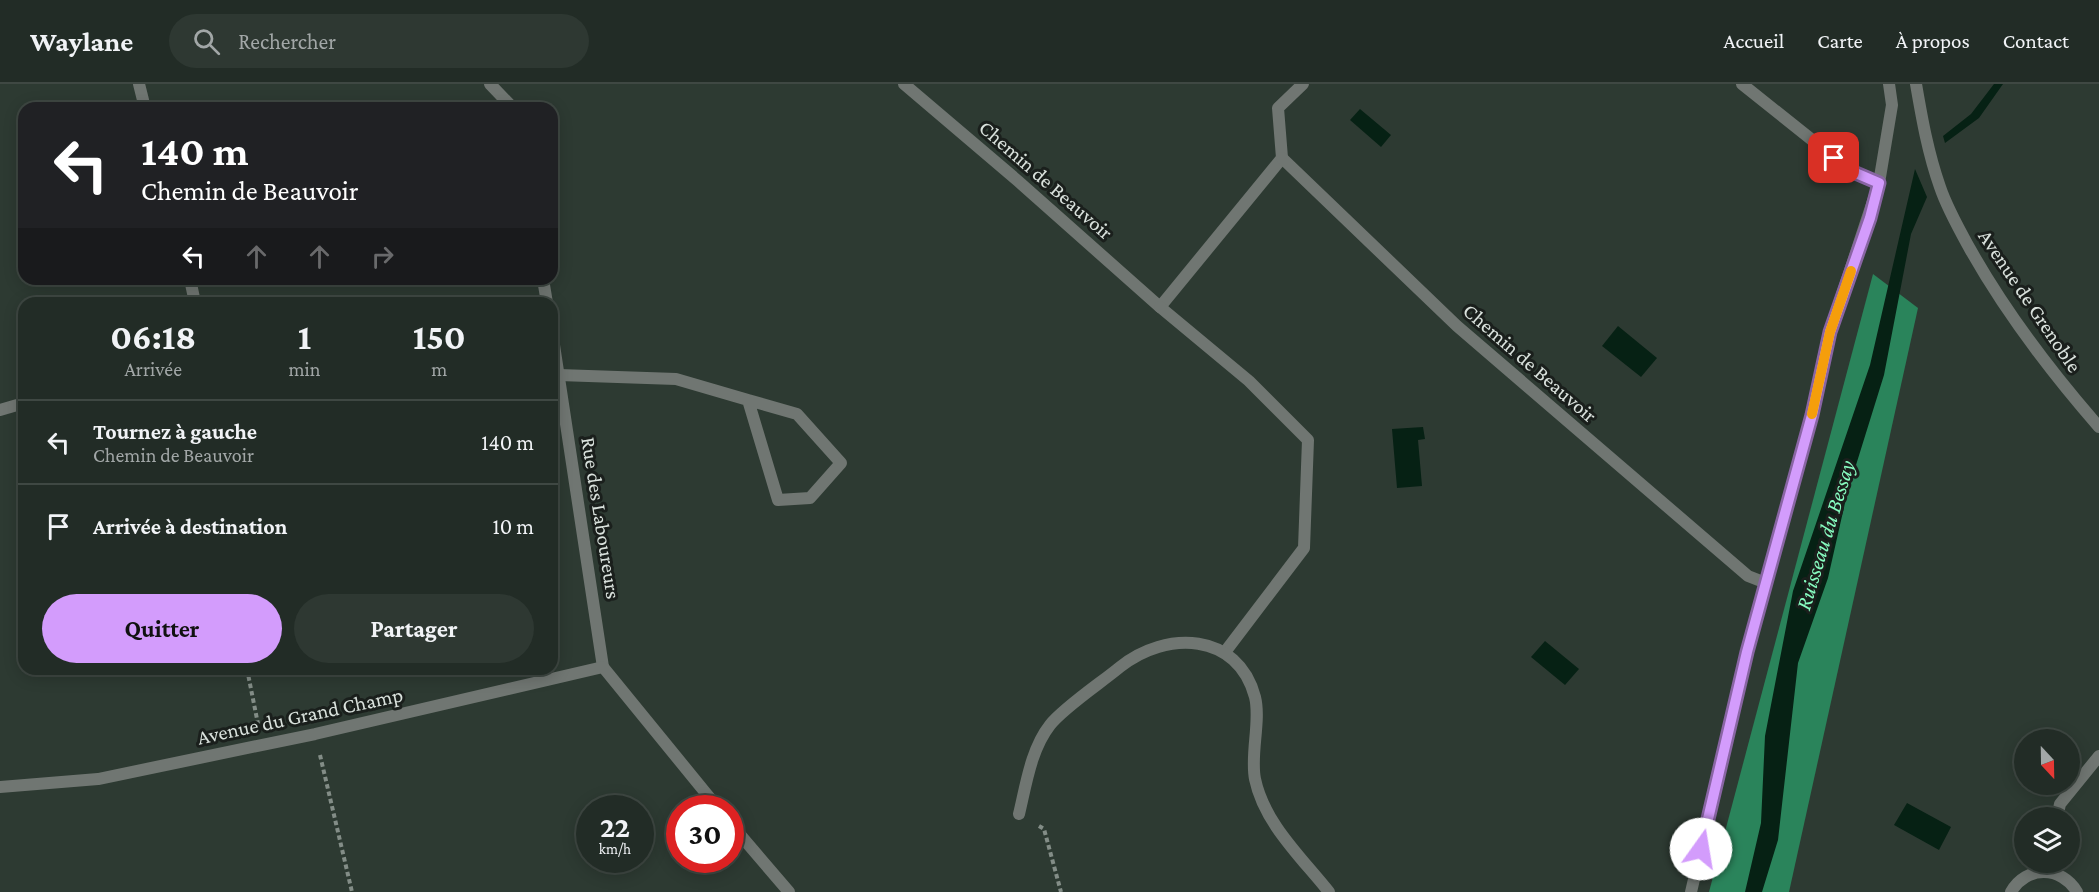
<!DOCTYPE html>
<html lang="fr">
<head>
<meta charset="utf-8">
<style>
  :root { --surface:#222c26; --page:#2e3832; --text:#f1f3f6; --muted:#a2a7a7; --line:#3f4843; --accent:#d39cfc }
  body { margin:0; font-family:"Crimson Pro",serif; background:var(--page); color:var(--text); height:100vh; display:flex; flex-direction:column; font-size:22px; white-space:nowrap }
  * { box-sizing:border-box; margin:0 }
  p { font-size:20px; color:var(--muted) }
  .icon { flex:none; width:33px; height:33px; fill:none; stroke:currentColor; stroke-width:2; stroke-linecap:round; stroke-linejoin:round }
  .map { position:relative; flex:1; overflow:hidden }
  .panel { position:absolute; left:18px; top:213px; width:540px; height:378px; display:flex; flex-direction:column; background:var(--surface); border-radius:18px; box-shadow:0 3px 15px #0003,0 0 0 2px var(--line) }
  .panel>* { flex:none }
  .guide { position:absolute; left:18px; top:18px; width:540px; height:183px; border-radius:18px; box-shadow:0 3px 15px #0003,0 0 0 2px var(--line); background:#202124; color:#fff; overflow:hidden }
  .needle { width:39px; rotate:158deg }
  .controls { position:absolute; left:2014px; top:645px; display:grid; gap:12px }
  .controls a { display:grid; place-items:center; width:66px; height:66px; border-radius:50%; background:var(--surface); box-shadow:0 3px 15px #0003,0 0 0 2px var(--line); font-size:30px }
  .speed { position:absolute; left:576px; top:711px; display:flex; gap:12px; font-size:30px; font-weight:700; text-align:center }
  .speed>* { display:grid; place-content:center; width:78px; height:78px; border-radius:50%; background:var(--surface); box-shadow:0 3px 15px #0003,0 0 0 2px var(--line); line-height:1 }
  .speed small { font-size:15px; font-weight:400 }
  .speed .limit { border:9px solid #d22; background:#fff; color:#111 }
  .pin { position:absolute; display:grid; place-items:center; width:51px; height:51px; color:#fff; margin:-26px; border-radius:12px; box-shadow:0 3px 9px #0006 }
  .me { position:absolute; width:66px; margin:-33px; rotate:13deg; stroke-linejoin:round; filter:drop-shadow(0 0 4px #0008) }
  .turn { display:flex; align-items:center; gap:21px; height:126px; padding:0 24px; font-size:27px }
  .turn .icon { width:78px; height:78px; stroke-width:2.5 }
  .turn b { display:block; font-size:42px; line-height:51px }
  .lanes { display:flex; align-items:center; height:57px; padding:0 24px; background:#0003; justify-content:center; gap:30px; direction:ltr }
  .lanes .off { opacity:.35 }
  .eta { display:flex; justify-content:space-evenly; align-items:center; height:102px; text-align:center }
  .eta b { font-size:36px; font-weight:700; line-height:42px }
  .primary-button { display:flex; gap:12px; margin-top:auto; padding:12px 24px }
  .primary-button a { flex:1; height:69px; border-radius:36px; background:var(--accent); color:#111; font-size:24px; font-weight:700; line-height:69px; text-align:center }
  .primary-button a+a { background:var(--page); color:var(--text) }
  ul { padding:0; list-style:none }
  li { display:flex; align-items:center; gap:18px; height:84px; padding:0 24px; border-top:2px solid var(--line) }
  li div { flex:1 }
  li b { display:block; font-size:22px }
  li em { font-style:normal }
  header { display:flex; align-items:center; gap:36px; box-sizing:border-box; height:84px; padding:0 30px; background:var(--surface); border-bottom:2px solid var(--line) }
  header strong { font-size:28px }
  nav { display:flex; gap:33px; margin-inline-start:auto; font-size:21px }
  .search { width:420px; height:54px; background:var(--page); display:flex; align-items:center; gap:15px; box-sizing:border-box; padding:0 21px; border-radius:33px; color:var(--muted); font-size:22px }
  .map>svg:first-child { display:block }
  .forest { fill:#2a845b }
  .water { fill:#062114 }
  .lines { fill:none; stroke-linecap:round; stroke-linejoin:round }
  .path { stroke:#838d87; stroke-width:4; stroke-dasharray:4.5 3; stroke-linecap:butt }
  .street { stroke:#707672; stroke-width:12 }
  .route-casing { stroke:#8965a4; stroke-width:15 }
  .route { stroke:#d39cfc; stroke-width:10 }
  .slow { stroke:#f59e0b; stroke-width:10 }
  .labels { text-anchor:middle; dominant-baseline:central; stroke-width:6; stroke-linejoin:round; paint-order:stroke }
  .street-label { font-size:21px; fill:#dae2dd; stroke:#1a1f1c }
  .water-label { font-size:22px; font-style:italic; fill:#87fcc0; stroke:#1a1f1c }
</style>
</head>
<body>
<header>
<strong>Waylane</strong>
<div class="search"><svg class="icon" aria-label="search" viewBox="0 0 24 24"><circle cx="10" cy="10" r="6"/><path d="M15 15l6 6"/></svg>Rechercher</div>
<nav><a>Accueil</a><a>Carte</a><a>À propos</a><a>Contact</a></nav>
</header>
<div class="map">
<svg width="2099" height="808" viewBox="0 0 2099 808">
  <rect width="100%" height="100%" fill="#2d3a32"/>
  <polygon class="forest" points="1873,190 1918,224 1789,808 1709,808"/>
  <g class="water">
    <polygon points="1994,0 2003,0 1979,34 1945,59 1943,52 1971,30"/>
    <polygon points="1360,25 1391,51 1381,63 1350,36"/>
    <polygon points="1915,85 1927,113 1911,150 1884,291 1847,410 1828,494 1798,579 1778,756 1762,808 1745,808 1761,739 1765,652 1793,507 1870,281"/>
    <polygon points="1618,242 1657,274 1641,293 1602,262"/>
    <polygon points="1423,343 1425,355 1418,356 1422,402 1397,404 1392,345"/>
    <polygon points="1545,557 1579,585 1565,601 1531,573"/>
    <polygon points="1907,719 1951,743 1939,766 1894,741"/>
  </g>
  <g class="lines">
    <g class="path">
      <polyline points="247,585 258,640"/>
      <polyline points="320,671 352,808"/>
      <polyline points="1039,742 1044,745 1061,808"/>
    </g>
    <g class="street">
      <polyline points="139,0 145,24"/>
      <polyline points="490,0 513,24"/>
      <polyline points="904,0 1018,97 1160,223 1282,74 1278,24 1303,0"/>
      <polyline points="1742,0 1851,87 1879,99"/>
      <path d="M1916,0C1922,35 1928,69 1940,103C1947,124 1959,145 1970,165C2006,229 2051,288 2099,343"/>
      <polyline points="1282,74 1457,242 1748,492 1766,499"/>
      <polyline points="190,195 194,214 193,219"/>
      <polyline points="543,195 547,219"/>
      <polyline points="1160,223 1249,297 1308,356 1304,464 1225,568"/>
      <polyline points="552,248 603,583"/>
      <polyline points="559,291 676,295 748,316 778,416 810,414 841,379 797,330 748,316"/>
      <polyline points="0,326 24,319"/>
      <polyline points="0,703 98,695 315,650 603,583 718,724"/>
      <path d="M1019,730C1026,701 1031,665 1050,641C1063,624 1102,598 1120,583C1166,546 1238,548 1255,613C1261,637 1250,670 1255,695C1264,739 1302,774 1329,808"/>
      <polyline points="2057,734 2060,720 2099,672"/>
      <polyline points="730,739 789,808"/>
      <polyline points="1691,808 1747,568 1812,331 1830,247 1879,99 1892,21 1889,0"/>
      <path d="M2011,808C2026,781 2062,782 2077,808"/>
    </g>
  </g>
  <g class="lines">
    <defs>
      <polyline id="route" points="1701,765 1747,568 1812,331 1830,248 1870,134 1879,99 1851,87 1834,74"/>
    </defs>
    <use href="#route" class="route-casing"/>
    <use href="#route" class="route"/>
    <polyline class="slow" points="1812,330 1830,248 1851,187"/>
  </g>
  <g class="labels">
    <g class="street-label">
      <text transform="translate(1046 96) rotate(41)">Chemin de Beauvoir</text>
      <text transform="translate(2030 217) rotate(56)">Avenue de Grenoble</text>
      <text transform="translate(1530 279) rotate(41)">Chemin de Beauvoir</text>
      <text transform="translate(601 434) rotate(81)">Rue des Laboureurs</text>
      <text transform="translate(300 632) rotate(-12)">Avenue du Grand Champ</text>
    </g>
    <g class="water-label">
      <text transform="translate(1825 451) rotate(-73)">Ruisseau du Bessay</text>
    </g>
  </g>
</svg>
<div class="controls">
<a><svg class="needle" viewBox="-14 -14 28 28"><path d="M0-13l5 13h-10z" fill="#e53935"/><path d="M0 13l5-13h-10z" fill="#a2a7a7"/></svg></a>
<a><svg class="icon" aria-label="layers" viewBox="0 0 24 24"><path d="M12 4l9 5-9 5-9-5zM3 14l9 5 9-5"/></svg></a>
</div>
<div class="speed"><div>22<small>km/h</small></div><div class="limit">30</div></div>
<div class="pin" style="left:1834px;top:74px;background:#d93025"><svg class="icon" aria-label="arrive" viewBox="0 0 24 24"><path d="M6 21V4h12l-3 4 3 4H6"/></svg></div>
<svg class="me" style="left:1701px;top:765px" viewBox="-20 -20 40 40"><circle r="19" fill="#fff"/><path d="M0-13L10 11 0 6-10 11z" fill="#d39cfc"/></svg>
<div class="guide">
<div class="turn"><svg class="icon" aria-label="left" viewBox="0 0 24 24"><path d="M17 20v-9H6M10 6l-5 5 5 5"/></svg><div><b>140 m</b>Chemin de Beauvoir</div></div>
<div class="lanes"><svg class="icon" aria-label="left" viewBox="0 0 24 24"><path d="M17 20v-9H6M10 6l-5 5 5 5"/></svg><svg class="icon off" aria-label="ahead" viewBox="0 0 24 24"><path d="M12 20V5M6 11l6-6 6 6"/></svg><svg class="icon off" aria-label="ahead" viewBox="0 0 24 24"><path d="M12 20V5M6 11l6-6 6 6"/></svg><svg class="icon off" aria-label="right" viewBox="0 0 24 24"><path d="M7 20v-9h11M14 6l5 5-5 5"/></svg></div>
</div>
<section class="panel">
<div class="eta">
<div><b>06:18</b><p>Arrivée</p></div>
<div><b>1</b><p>min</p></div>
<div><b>150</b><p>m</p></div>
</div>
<ul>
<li><svg class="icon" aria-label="left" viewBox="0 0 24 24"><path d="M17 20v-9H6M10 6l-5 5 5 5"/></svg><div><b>Tournez à gauche</b><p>Chemin de Beauvoir</p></div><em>140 m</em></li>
<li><svg class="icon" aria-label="arrive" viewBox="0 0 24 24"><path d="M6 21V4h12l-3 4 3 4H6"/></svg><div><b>Arrivée à destination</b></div><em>10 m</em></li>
</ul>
<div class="primary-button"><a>Quitter</a><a>Partager</a></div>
</section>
</div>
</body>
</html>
